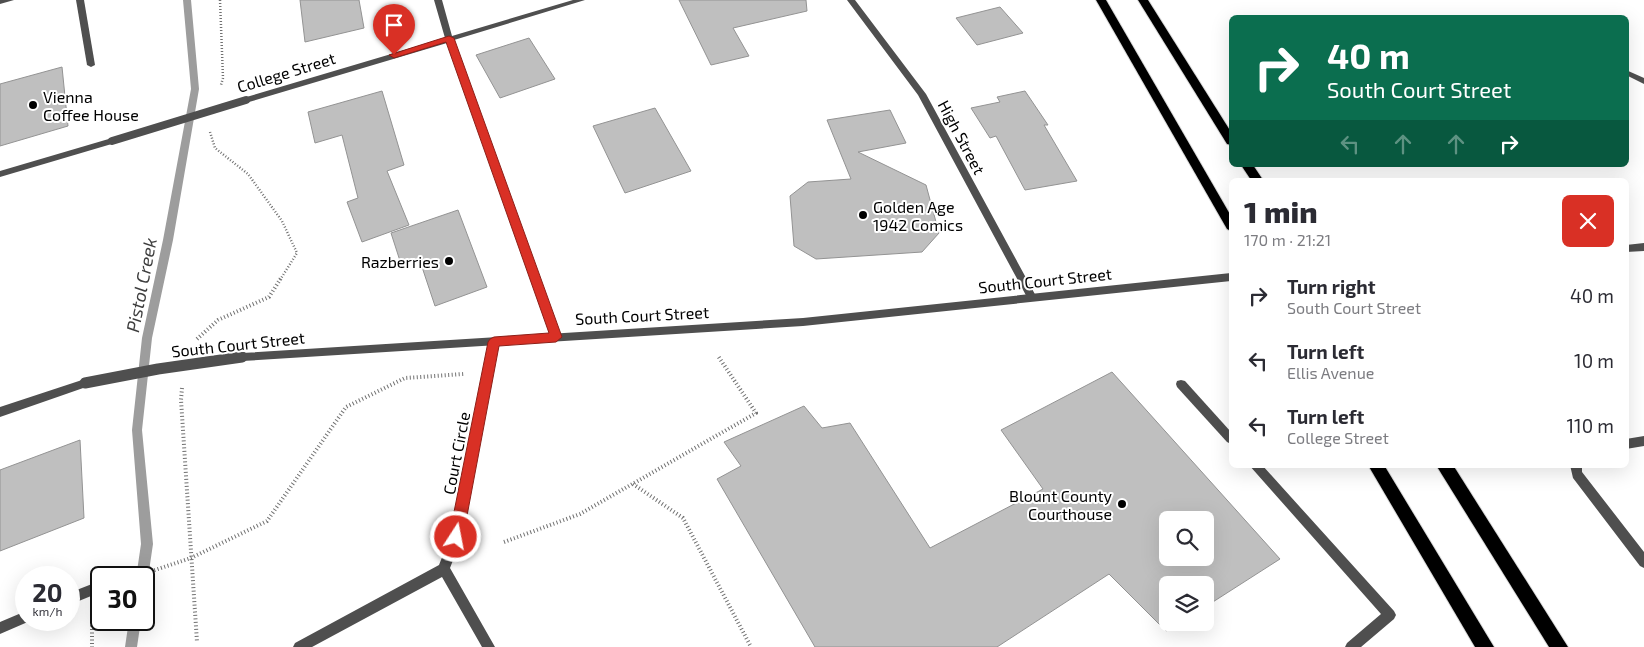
<!DOCTYPE html>
<html lang="en">
<head>
<meta charset="utf-8">
<style>
  :root { --surface:#fff; --page:#f7f7f7; --text:#2b2b33; --muted:#7c7c81 }
  body { margin:0; font-family:"Exo 2",sans-serif; background:var(--page); color:var(--text); height:100vh; display:flex; flex-direction:column; font-size:19px; white-space:nowrap }
  * { box-sizing:border-box; margin:0 }
  p { font-size:16px; color:var(--muted) }
  .icon { flex:none; width:28px; height:28px; fill:none; stroke:currentColor; stroke-width:2; stroke-linecap:round; stroke-linejoin:round }
  .map { position:relative; flex:1; overflow:hidden }
  .details { position:absolute; left:1229px; top:178px; width:400px; height:290px; display:flex; flex-direction:column; background:var(--surface); border-radius:8px; box-shadow:0 5px 20px #0002 }
  .details>* { flex:none }
  .top-card { position:absolute; left:1229px; top:15px; width:400px; height:152px; border-radius:8px; box-shadow:0 5px 20px #0002; background:#0b6e4f; color:#fff; overflow:hidden }
  .buttons { position:absolute; left:1159px; top:511px; display:grid; gap:10px }
  .buttons a { display:grid; place-items:center; width:55px; height:55px; border-radius:8px; background:var(--surface); box-shadow:0 5px 20px #0002; font-size:25px }
  .speed { position:absolute; left:15px; top:566px; display:flex; gap:10px; font-size:25px; font-weight:700; text-align:center }
  .speed>* { display:grid; place-content:center; width:65px; height:65px; border-radius:50%; background:var(--surface); box-shadow:0 5px 20px #0002; line-height:1 }
  .speed small { font-size:12px; font-weight:400 }
  .speed .limit { border:2px solid #111; border-radius:8px; background:#fff; color:#111 }
  .pin { position:absolute; display:grid; place-items:center; width:42px; height:42px; color:#fff; margin:-51px -21px; border-radius:50% 50% 50% 0; rotate:-45deg; box-shadow:0 0 5px #0007 }
  .pin .icon { rotate:45deg }
  .me { position:absolute; width:55px; margin:-28px; rotate:11deg; stroke-linejoin:round; filter:drop-shadow(0 0 4px #0008) }
  .turn { display:flex; align-items:center; gap:18px; height:105px; padding:0 15px; font-size:22px }
  .turn .icon { width:65px; height:65px; stroke-width:2.5 }
  .turn b { display:block; font-size:35px; line-height:42px }
  .lanes { display:flex; align-items:center; height:48px; padding:0 15px; background:#0003; justify-content:center; gap:25px; direction:ltr }
  .lanes .off { opacity:.35 }
  .round { display:grid; place-items:center; flex:none; width:52px; height:52px; border-radius:8px; background:var(--page) }
  .summary { display:flex; align-items:center; justify-content:space-between; height:85px; padding:0 15px }
  h1 { font-size:30px; font-weight:800; line-height:38px }
  ul { padding:0; list-style:none }
  li { display:flex; align-items:center; gap:15px; height:65px; padding:0 15px }
  li div { flex:1 }
  li b { display:block; font-size:19px }
  li em { font-style:normal }
  .map>svg:first-child { display:block }
  .lines { fill:none; stroke-linecap:round; stroke-linejoin:round }
  .stream { fill:#9d9d9d; fill-rule:evenodd }
  .building { fill:#bfbfbf; stroke:#939393; fill-rule:evenodd }
  .trunk-casing { stroke:#dbdbdb; stroke-width:2 }
  .path-far1 { stroke:#717171; stroke-width:2.5; stroke-dasharray:1 2; stroke-linecap:butt }
  .path { stroke:#717171; stroke-width:4; stroke-dasharray:1 2.5; stroke-linecap:butt }
  .service { fill:#4f4f4f; fill-rule:evenodd }
  .minor { fill:#4f4f4f; fill-rule:evenodd }
  .tertiary { fill:#4f4f4f; fill-rule:evenodd }
  .trunk { fill:#000; fill-rule:evenodd }
  .minor-bridge { stroke:#4f4f4f; stroke-width:8 }
  .tertiary-bridge { stroke:#4f4f4f; stroke-width:11 }
  .route { fill:#d93025; stroke:#8d1f18 }
  .poi-dot { fill:#000; stroke:#fff; stroke-width:2 }
  .labels { text-anchor:middle; dominant-baseline:central; stroke-width:4; stroke-linejoin:round; paint-order:stroke }
  .street-label { font-size:16px; fill:#000; stroke:#fff }
  .poi-label { font-size:16px; fill:#000; stroke:#fff; text-anchor:start }
  .water-label { font-size:18px; font-style:italic; fill:#3e3e3e; stroke:#fff }
</style>
</head>
<body>
<div class="map">
<svg width="1644" height="647" viewBox="0 0 1644 647">
  <rect width="100%" height="100%" fill="#fff"/>
  <g class="lines">
    <g class="stream">
      <polygon points="183,0 191,0 199,89 173,240 152,338 142,430 153,544 148,578 146,582 144,583 144,578 136,578 141,544 132,430 142,338 163,240 191,89"/>
      <polygon points="129,620 141,620 137,647 125,647"/>
    </g>
  </g>
  <g class="building">
    <polygon points="300,0 359,0 364,28 305,42"/>
    <polygon points="679,0 806,0 807,11 733,28 749,56 711,65"/>
    <polygon points="1000,7 1023,33 977,45 956,18"/>
    <polygon points="529,38 555,79 500,98 476,55"/>
    <polygon points="62,67 68,126 0,146 0,84"/>
    <polygon points="382,91 404,165 387,171 409,225 362,242 347,202 358,198 342,135 315,143 308,112"/>
    <polygon points="1025,91 1048,125 1044,125 1077,181 1025,190 996,136 990,138 971,108 1000,102 997,97"/>
    <polygon points="655,108 691,171 625,193 593,126"/>
    <polygon points="890,110 906,143 858,152 926,185 939,233 922,252 816,259 794,246 790,196 808,182 851,179 827,120"/>
    <polygon points="458,210 487,287 435,306 419,258 401,264 391,233"/>
    <path d="M1112,372L1280,559L1205,607V585H1168V622H1180L1166,631L1109,574L997,647H815L717,479L741,466L724,442L804,406L822,428L850,423L930,548L1043,489L1001,430ZM1168,520H1205V558H1168Z"/>
    <polygon points="80,440 84,518 0,551 0,470"/>
  </g>
  <g class="lines">
    <defs>
      <g id="trunk">
        <polygon points="1096,0 1106,0 1231,216 1231,231 1227,229"/>
        <polygon points="1138,0 1148,0 1231,132 1231,145 1227,144"/>
        <polygon points="1241,165 1253,165 1263,180 1251,180"/>
        <polygon points="1368,465 1384,465 1494,647 1475,647"/>
        <polygon points="1436,465 1453,465 1568,647 1549,647"/>
      </g>
    </defs>
    <use href="#trunk" class="trunk-casing"/>
    <g class="path-far1">
      <polyline points="220,0 223,78 221,85"/>
      <polyline points="210,132 215,148 248,174 282,221 297,253 280,280"/>
    </g>
    <g class="path">
      <polyline points="197,339 218,320 269,297 281,278"/>
      <polyline points="182,388 181,400 197,642"/>
      <polyline points="633,484 683,518 751,647"/>
      <polyline points="504,542 580,514 756,413 718,356"/>
      <polyline points="131,578 191,558 267,521 346,407 405,378 464,374"/>
      <polyline points="92,615 92,647"/>
    </g>
    <g class="service">
      <polygon points="0,0 14,0 0,4"/>
      <polygon points="76,0 84,0 95,65 91,67 87,65"/>
      <polygon points="1181,380 1185,381 1231,432 1231,444 1227,442 1177,387 1176,384 1177,381"/>
      <polygon points="1644,436 1644,446 1626,449 1626,439"/>
      <polygon points="1249,465 1262,465 1394,611 1396,615 1394,619 1361,647 1345,647 1347,643 1381,614"/>
      <polygon points="1570,465 1582,465 1582,472 1644,552 1644,568 1640,566 1573,478"/>
      <polygon points="92,584 96,586 98,590 96,594 69,605 69,593"/>
      <polygon points="26,611 26,620 31,620 30,621 0,634 0,622"/>
    </g>
    <g class="minor">
      <polygon points="434,0 442,0 452,36 573,0 585,0 454,40 561,337 560,340 552,340 551,337 447,43 249,102 243,102 242,100 243,98 445,38"/>
      <polygon points="847,0 855,0 926,94 1037,298 1035,301 1029,301 918,95"/>
      <polygon points="1626,70 1644,78 1644,84 1626,75"/>
      <polygon points="112,138 116,141 115,143 0,177 0,171"/>
      <polygon points="494,338 498,339 499,342 462,537 450,568 495,647 482,647 442,577 312,647 293,647 295,643 439,565 450,537 489,342 490,339"/>
    </g>
    <g class="tertiary">
      <polygon points="1644,243 1644,251 1626,252 1626,245"/>
      <polygon points="1231,273 1231,281 803,326 242,361 238,360 237,357 238,354 242,353 803,318"/>
      <polygon points="85,379 89,380 90,383 89,386 0,417 0,407"/>
    </g>
    <use href="#trunk" class="trunk"/>
    <polyline class="minor-bridge" points="112,141 246,100"/>
    <polyline class="tertiary-bridge" points="85,383 158,369 242,357"/>
  </g>
  <polygon class="route" points="449,36 454,38 562,337 556,342 499,346 463,537 461,541 456,543 451,541 449,537 488,342 490,339 494,337 549,333 446,42 394,58 389,55"/>
  <g class="poi-dot">
    <circle cx="33" cy="105" r="5"/>
    <circle cx="863" cy="215" r="5"/>
    <circle cx="449" cy="261" r="5"/>
    <circle cx="1122" cy="504" r="5"/>
  </g>
  <g class="labels">
    <g class="street-label">
      <text transform="translate(286 72) rotate(-17)">College Street</text>
      <text transform="translate(962 137) rotate(62)">High Street</text>
      <text transform="translate(1045 280) rotate(-6)">South Court Street</text>
      <text transform="translate(642 315) rotate(-3)">South Court Street</text>
      <text transform="translate(238 344) rotate(-6)">South Court Street</text>
      <text transform="translate(456 453) rotate(-79)">Court Circle</text>
    </g>
    <g class="poi-label">
      <text x="43" y="96">Vienna<tspan x="43" dy="18">Coffee House</tspan></text>
      <text x="873" y="206">Golden Age<tspan x="873" dy="18">1942 Comics</tspan></text>
      <text x="439" y="261" text-anchor="end">Razberries</text>
      <text x="1112" y="495" text-anchor="end">Blount County<tspan x="1112" dy="18">Courthouse</tspan></text>
    </g>
    <g class="water-label">
      <text transform="translate(141 285) rotate(-79)">Pistol Creek</text>
    </g>
  </g>
</svg>
<div class="buttons">
<a><svg class="icon" aria-label="search" viewBox="0 0 24 24"><circle cx="10" cy="10" r="6"/><path d="M15 15l6 6"/></svg></a>
<a><svg class="icon" aria-label="layers" viewBox="0 0 24 24"><path d="M12 4l9 5-9 5-9-5zM3 14l9 5 9-5"/></svg></a>
</div>
<div class="speed"><div>20<small>km/h</small></div><div class="limit">30</div></div>
<div class="pin" style="left:394px;top:55px;background:#d93025"><svg class="icon" aria-label="arrive" viewBox="0 0 24 24"><path d="M6 21V4h12l-3 4 3 4H6"/></svg></div>
<svg class="me" style="left:456px;top:537px" viewBox="-20 -20 40 40"><circle r="17" fill="#d93025" stroke="#fff" stroke-width="3"/><path d="M0-11L8 9 0 5-8 9z" fill="#fff"/></svg>
<div class="top-card">
<div class="turn"><svg class="icon" aria-label="right" viewBox="0 0 24 24"><path d="M7 20v-9h11M14 6l5 5-5 5"/></svg><div><b>40 m</b>South Court Street</div></div>
<div class="lanes"><svg class="icon off" aria-label="left" viewBox="0 0 24 24"><path d="M17 20v-9H6M10 6l-5 5 5 5"/></svg><svg class="icon off" aria-label="ahead" viewBox="0 0 24 24"><path d="M12 20V5M6 11l6-6 6 6"/></svg><svg class="icon off" aria-label="ahead" viewBox="0 0 24 24"><path d="M12 20V5M6 11l6-6 6 6"/></svg><svg class="icon" aria-label="right" viewBox="0 0 24 24"><path d="M7 20v-9h11M14 6l5 5-5 5"/></svg></div>
</div>
<section class="details">
<div class="summary"><div><h1>1 min</h1><p>170 m · 21:21</p></div><a class="round" style="background:#d93025;color:#fff"><svg class="icon" aria-label="close" viewBox="0 0 24 24"><path d="M6 6l12 12M18 6L6 18"/></svg></a></div>
<ul>
<li><svg class="icon" aria-label="right" viewBox="0 0 24 24"><path d="M7 20v-9h11M14 6l5 5-5 5"/></svg><div><b>Turn right</b><p>South Court Street</p></div><em>40 m</em></li>
<li><svg class="icon" aria-label="left" viewBox="0 0 24 24"><path d="M17 20v-9H6M10 6l-5 5 5 5"/></svg><div><b>Turn left</b><p>Ellis Avenue</p></div><em>10 m</em></li>
<li><svg class="icon" aria-label="left" viewBox="0 0 24 24"><path d="M17 20v-9H6M10 6l-5 5 5 5"/></svg><div><b>Turn left</b><p>College Street</p></div><em>110 m</em></li>
</ul>
</section>
</div>
</body>
</html>
